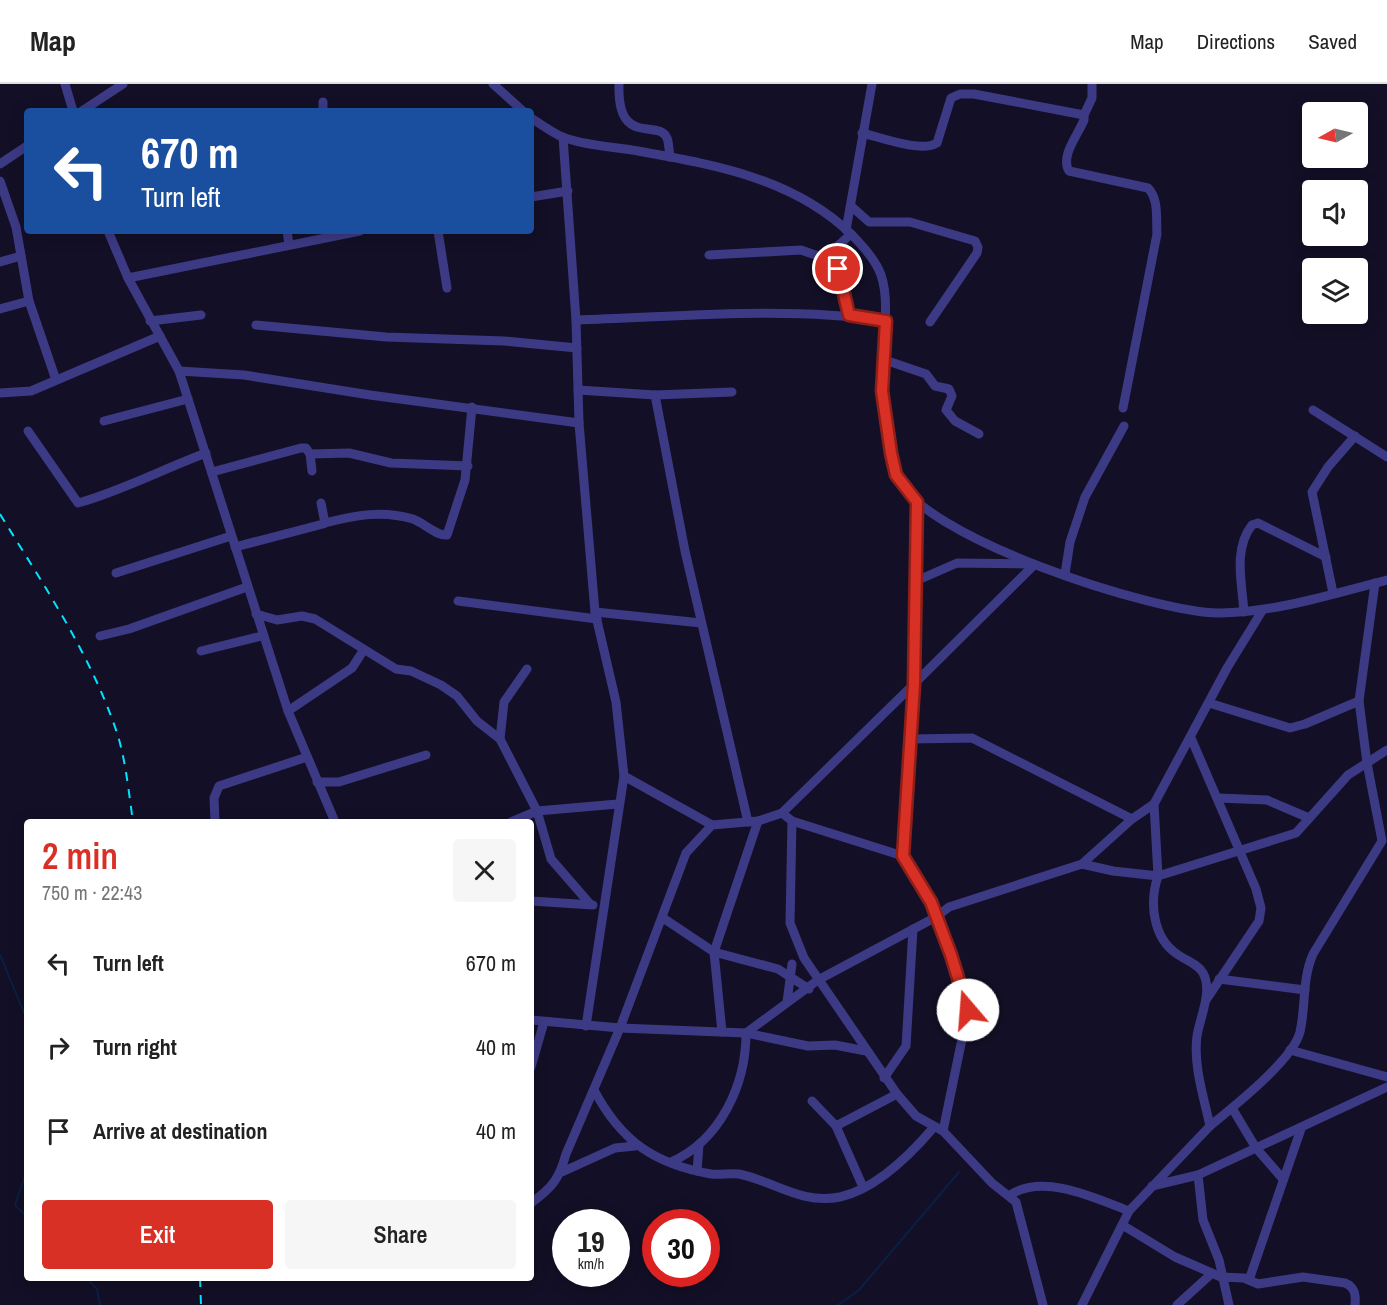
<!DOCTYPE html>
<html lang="en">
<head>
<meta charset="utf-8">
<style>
  :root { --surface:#fff; --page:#f6f6f6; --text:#222; --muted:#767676; --line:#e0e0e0; --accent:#d93025 }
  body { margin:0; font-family:"Archivo Narrow",sans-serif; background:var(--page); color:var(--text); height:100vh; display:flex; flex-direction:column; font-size:22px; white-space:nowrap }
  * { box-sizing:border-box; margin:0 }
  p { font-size:20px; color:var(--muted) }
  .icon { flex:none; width:33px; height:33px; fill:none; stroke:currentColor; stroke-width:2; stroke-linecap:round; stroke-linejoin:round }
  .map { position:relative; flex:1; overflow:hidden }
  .side { position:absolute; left:24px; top:735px; width:510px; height:462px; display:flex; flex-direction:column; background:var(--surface); border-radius:6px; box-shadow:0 3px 15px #0003 }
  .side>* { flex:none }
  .banner { position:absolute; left:24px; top:24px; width:510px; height:126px; border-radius:6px; box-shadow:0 3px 15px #0003; background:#1a4fa0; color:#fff; overflow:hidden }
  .needle { width:39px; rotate:262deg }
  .fabs { position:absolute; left:1302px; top:18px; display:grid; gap:12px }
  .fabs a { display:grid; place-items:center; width:66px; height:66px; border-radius:6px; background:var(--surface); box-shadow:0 3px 15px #0003; font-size:30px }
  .speed { position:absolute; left:552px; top:1125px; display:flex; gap:12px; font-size:30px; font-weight:700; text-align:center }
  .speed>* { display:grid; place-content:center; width:78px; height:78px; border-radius:50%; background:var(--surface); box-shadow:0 3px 15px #0003; line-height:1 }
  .speed small { font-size:15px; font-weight:400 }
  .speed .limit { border:9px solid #d22; background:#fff; color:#111 }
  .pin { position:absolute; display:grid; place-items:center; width:51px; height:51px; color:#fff; margin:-26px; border:3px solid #fff; border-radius:50%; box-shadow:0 2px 6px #0007 }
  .me { position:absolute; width:66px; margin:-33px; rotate:342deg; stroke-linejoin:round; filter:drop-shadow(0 0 4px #0008) }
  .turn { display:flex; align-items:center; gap:21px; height:126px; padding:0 18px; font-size:27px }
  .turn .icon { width:78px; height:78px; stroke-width:2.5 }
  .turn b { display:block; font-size:42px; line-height:51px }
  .round { display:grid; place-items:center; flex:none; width:63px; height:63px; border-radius:6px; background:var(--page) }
  .head { display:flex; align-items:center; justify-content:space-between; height:102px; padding:0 18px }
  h1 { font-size:36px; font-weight:600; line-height:45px; color:var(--accent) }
  .cta { display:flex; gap:12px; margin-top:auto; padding:12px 18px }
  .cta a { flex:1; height:69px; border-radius:6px; background:var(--accent); color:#fff; font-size:24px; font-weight:600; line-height:69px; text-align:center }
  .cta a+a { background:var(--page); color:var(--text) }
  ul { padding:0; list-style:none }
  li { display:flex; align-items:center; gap:18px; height:84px; padding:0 18px }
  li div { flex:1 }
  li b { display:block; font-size:22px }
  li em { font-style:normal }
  header { display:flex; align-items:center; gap:36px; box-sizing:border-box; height:84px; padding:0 30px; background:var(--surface); border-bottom:2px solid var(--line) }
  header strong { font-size:28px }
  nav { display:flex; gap:33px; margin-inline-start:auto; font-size:21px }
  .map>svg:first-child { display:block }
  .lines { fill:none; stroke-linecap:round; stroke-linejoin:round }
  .stream { stroke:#0a1f44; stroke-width:2 }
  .minor { stroke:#3d3a85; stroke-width:9 }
  .rail { stroke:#00e5ff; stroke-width:2; stroke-dasharray:9 8; stroke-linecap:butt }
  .route-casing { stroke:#8d1f18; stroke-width:15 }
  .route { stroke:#d93025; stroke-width:10 }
</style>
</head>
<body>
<header>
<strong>Map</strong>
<nav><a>Map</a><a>Directions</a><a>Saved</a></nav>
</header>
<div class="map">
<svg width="1387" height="1221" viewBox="0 0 1387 1221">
  <rect width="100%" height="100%" fill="#130f26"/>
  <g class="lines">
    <g class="stream">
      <polyline points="0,871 27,936"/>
      <polyline points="27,1086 15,1121 27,1133"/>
      <polyline points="86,1194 97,1205 100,1221"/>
      <polyline points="838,1221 859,1206 959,1088"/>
    </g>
    <g class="minor">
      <polyline points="65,0 73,27"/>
      <polyline points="493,0 523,27"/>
      <path d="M619,0C617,64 658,34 667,54C669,59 669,67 670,73"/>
      <polyline points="323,18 323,27"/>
      <polyline points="82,27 123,0"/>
      <polyline points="1084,31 1092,14 1092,0"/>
      <path d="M531,34C540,40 550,47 560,52C580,61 616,63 638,67C715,81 793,94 851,150C862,161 876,176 881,191C890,218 883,249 882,276C881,312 885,354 895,389C914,452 1158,530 1220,529C1277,528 1332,510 1387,496"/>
      <path d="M862,49C880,53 921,69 937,59L951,14L960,10H974L1084,31V36C1078,51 1060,72 1069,87L1148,104C1159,115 1156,135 1157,150L1123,324"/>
      <polyline points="563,53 576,236 579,339 595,528 616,618 624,692 712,741"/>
      <polyline points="0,80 27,62"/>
      <polyline points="0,97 16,143 29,217 56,296"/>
      <polyline points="531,113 568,107"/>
      <polyline points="851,122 869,138 910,138 975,157 978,163 977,169 930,238"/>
      <polyline points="846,146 872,0"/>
      <polyline points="108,147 128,194 179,287 288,627 335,738"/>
      <polyline points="287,147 289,160"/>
      <polyline points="438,147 447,204"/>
      <polyline points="709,171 801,166 824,174 851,150"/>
      <polyline points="827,173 838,185 849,231"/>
      <polyline points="0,178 21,172"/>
      <polyline points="128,194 360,147"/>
      <polyline points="0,225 29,217"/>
      <path d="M576,236C678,233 784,222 886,237"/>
      <polyline points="150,237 201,231"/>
      <polyline points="256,241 386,253 504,257 577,264"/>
      <polyline points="882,275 926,290 935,302 949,305 952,312 946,326 955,337 979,350"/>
      <polyline points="179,287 244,291 370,311 579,339"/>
      <polyline points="578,306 655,311 685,467 748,738"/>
      <polyline points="0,309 31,307 160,252"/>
      <polyline points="655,311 732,308"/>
      <polyline points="1313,326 1387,373"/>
      <polyline points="104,337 188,315"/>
      <path d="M28,347L78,419C121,407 163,385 206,369"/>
      <polyline points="310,370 312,387"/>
      <polyline points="212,388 301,364 306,364 310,370 349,369 391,379 468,382"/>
      <path d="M325,439C356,431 382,426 413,435C424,439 436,452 447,451L465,396L472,323"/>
      <polyline points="235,463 323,440 325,439 321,419"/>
      <polyline points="116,489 231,452"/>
      <polyline points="1065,490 1070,458 1085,413 1124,342"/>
      <polyline points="916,497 917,419"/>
      <polyline points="1333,509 1312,408 1328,383 1355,352"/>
      <polyline points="458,517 597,535"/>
      <polyline points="595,528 701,539"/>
      <path d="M1244,528C1242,499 1233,465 1252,441L1258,439L1326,473"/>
      <polyline points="256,530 277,536 302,532 315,535 396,585 411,587 441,601 457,612 477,637 500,655 537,727 551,775 590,820"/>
      <polyline points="100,552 129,545 247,503"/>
      <polyline points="201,567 262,552"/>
      <polyline points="1209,619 1290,644 1305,640 1359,617"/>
      <polyline points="288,627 352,584 363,567"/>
      <polyline points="1191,654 1256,805 1261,824 1259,837 1206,916"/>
      <polyline points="500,655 504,618 527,585"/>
      <polyline points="911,655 972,654 1132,735"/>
      <polyline points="317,698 339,698 426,671"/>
      <polyline points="1218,714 1267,716 1309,734"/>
      <polyline points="782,729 792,737 790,839 804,874 897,1010 916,1032 943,1047 992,1099 1016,1118 1043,1221"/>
      <polyline points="792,737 903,772 931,818 951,871 968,926 943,1047"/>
      <polyline points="215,738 214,714 219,702 307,673"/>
      <polyline points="511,738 537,727 618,720"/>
      <polyline points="903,772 914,600 1034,481"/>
      <polyline points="1082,780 1113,787 1158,792 1296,749 1348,691 1387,666"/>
      <polyline points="531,817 593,821"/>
      <polyline points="663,834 714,868 778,885 809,905"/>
      <polyline points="1219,895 1305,906"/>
      <polyline points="787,918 792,880"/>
      <polyline points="531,936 620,944 746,949 808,962 835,961 866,967"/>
      <polyline points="586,942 624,692"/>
      <polyline points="722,948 714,868 758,737"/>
      <polyline points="746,949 818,896 936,833 949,823 1082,780 1132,735 1154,720 1227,584 1262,527"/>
      <polyline points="1290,966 1387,993"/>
      <polyline points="531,983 544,938"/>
      <polyline points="884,994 906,962 913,845"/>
      <path d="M594,1006C621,1057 654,1080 711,1090C720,1091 730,1089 739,1090C774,1097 801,1121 840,1113C876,1105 911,1070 934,1043"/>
      <polyline points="812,1017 836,1042 863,1103"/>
      <polyline points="1232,1024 1256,1064 1283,1095"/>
      <polyline points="836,1042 897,1010"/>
      <path d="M1210,1042C1233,1023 1293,976 1300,948C1306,921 1302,895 1313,870L1382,757L1367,679L1359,617L1375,499"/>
      <path d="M671,1078C721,1056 746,1000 746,949"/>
      <polyline points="697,1087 699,1061"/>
      <polyline points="562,1088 615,1064 635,1062"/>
      <polyline points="1198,1091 1203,1136 1219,1176 1229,1221"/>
      <polyline points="1152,1102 1198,1091 1387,1003"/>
      <path d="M1010,1111C1044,1089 1095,1114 1129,1127"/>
      <path d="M531,1119C553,1103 559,1095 566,1070L620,944L686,769L712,741L758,737L782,729L914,600L916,497L957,479L1027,480"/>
      <path d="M1124,1142L1175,1173L1221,1193L1244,1194L1258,1200L1303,1193L1345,1199C1355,1203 1356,1211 1355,1221"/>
      <polyline points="1249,1196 1301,1045"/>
      <path d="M1082,1221L1129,1127L1210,1042C1204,1014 1193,981 1197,952C1200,933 1213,907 1203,889C1198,880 1185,876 1177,870C1153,854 1149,819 1158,792L1154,720"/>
      <polyline points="1177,1221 1210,1191"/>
    </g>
    <g class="rail">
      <path d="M0,430C44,502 92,572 118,652C126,679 129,710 133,738"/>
      <polyline points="200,1194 201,1221"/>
    </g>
  </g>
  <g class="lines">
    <defs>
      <polyline id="route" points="838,185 849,231 886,237 882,307 891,369 896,391 917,418 914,600 903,772 931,818 951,871 968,926"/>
    </defs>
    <use href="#route" class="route-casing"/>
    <use href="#route" class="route"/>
  </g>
</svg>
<div class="fabs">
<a><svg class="needle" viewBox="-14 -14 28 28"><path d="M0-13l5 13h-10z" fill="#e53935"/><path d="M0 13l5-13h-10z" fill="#767676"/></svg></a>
<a><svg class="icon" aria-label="sound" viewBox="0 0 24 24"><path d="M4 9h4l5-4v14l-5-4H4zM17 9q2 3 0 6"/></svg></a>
<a><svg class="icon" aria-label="layers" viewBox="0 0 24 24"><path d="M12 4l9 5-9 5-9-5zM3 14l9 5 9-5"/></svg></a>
</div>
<div class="speed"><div>19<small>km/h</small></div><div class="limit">30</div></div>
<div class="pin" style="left:838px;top:185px;background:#d93025"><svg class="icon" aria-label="arrive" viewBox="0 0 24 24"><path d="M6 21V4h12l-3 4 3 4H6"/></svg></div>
<svg class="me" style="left:968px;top:926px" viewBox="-20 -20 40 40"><circle r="19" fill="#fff"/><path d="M0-13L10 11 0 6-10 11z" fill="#d93025"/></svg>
<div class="banner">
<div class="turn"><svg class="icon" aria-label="left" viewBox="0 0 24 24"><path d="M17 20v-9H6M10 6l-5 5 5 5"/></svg><div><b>670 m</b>Turn left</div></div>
</div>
<section class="side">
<div class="head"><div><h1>2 min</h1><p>750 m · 22:43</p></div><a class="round"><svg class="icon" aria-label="close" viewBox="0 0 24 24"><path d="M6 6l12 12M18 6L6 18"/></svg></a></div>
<ul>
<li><svg class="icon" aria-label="left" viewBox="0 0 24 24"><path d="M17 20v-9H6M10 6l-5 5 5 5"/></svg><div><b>Turn left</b></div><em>670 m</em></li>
<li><svg class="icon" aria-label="right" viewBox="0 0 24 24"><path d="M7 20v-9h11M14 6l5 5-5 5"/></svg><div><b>Turn right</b></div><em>40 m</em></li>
<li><svg class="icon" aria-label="arrive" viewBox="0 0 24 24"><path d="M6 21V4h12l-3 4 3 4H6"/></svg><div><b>Arrive at destination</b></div><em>40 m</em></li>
</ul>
<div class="cta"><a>Exit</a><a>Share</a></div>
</section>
</div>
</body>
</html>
